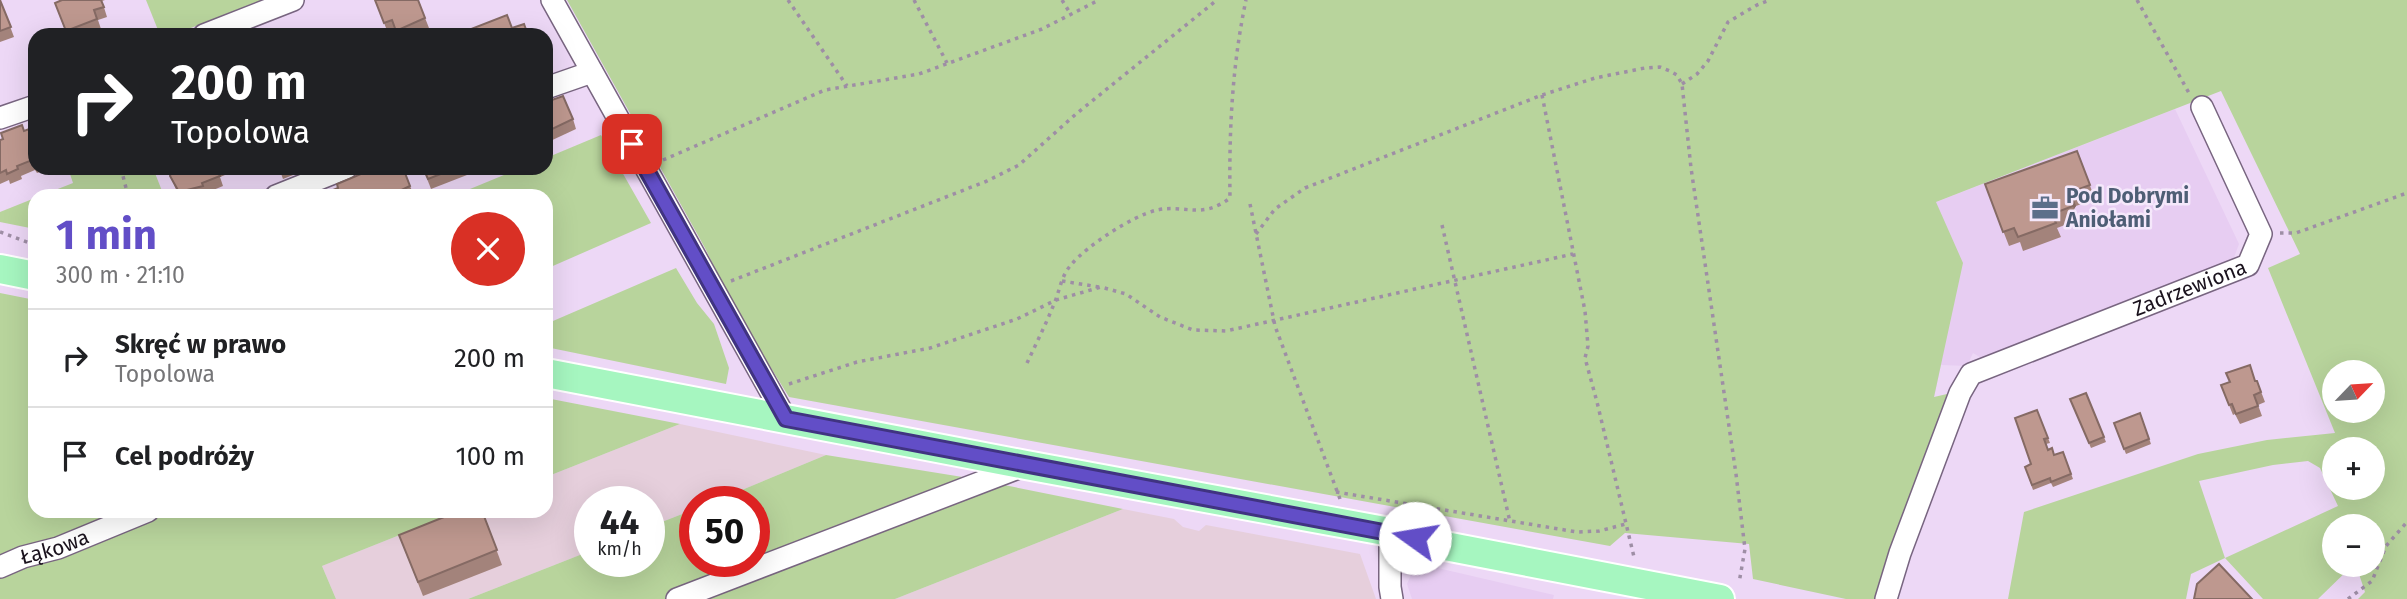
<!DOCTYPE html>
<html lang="pl">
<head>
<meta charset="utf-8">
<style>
  :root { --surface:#fff; --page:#f2f2f2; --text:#202124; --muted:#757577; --line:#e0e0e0; --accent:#624ec7 }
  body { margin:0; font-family:"Fira Sans",sans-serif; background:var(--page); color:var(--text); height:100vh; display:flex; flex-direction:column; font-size:26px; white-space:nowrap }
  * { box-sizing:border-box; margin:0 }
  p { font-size:23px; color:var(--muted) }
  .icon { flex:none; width:38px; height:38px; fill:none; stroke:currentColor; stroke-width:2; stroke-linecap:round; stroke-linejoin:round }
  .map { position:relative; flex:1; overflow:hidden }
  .details { position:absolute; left:28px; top:189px; width:525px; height:329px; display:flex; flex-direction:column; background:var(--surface); border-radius:21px; box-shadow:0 7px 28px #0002 }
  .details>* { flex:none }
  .top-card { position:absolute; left:28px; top:28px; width:525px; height:147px; border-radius:21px; box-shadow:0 7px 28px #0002; background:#202124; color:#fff; overflow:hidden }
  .needle { width:46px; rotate:65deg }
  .tools { position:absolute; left:2322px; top:360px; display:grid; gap:14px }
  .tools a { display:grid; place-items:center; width:63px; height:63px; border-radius:50%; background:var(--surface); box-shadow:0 7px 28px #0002; font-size:35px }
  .speed { position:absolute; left:574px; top:486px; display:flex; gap:14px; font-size:35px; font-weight:700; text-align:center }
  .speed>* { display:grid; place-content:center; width:91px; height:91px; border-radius:50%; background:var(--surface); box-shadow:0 7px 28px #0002; line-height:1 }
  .speed small { font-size:18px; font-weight:400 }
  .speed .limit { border:10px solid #d22; background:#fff; color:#111 }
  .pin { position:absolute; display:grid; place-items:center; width:60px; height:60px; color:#fff; margin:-30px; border-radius:14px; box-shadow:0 4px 10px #0006 }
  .me { position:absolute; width:77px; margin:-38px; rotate:283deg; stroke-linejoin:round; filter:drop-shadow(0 0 5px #0008) }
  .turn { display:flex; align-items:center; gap:24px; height:147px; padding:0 28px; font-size:32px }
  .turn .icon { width:91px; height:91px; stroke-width:2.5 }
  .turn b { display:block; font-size:49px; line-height:60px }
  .round { display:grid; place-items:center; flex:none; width:74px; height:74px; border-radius:37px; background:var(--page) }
  .head { display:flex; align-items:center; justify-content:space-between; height:119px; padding:0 28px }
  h1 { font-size:42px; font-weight:700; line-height:52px; color:var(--accent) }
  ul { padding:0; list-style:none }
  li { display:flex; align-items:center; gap:21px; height:98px; padding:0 28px; border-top:2px solid var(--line) }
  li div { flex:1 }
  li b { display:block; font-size:26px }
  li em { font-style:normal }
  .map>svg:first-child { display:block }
  .built { fill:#e7cdf2 }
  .industrial { fill:#e6cfdc }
  .green { fill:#b8d49c; fill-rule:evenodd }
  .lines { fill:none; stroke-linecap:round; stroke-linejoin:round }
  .minor-casing { stroke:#786580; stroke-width:24 }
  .major-casing { stroke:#fff; stroke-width:32 }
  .path { stroke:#9e8ea5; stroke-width:3.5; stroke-dasharray:3.5 5; stroke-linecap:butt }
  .minor { stroke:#fff; stroke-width:21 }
  .major { stroke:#a6f6c0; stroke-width:28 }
  .wall { fill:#a3837b }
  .shaded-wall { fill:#856a64 }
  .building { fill:#be988f; stroke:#856a64; stroke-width:2 }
  .route-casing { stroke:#403381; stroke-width:18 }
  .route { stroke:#624ec7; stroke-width:12 }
  .labels { text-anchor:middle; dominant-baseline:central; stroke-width:5; stroke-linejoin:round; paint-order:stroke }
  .service-label { font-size:21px; font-weight:bold; fill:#4e5e75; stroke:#f5e8fb; text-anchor:start }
  .street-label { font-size:21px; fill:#1a121d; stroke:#f5e8fb }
</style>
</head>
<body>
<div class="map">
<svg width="2407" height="599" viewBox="0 0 2407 599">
  <rect width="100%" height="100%" fill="#edd8f6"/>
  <g class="built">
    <polygon points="2175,109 2239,244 2232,263 1983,359 1973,353 1967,366 1941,365 1934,398 1854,234"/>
    <polygon points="1416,563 1554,595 1553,599 1412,599 1407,584"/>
  </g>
  <g class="industrial">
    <polygon points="680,424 826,455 713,502 695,502 695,509 649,527 649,502 590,502 590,551 468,599 336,599 322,566 460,511 546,511 546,477"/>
    <polygon points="1123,509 1174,519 1183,527 1199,531 1206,525 1360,554 1376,599 895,599"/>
  </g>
  <g class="green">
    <polygon points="146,0 265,0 172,35 160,35"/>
    <path d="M567,0H2407V599H2358L2365,592L2356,565H2373V527H2334V565H2353L2318,599H2263L2225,558L2191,574L2186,599H2008L2024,512L2198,454L2267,440L2335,433L2268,268L2300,254L2221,91L1936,202L1963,263L1934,397L1947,394V405L1877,599H1846L1753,579L1749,544L1625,533L1610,546L789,397L735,310L705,248ZM2334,373H2373V411H2334ZM2334,450H2373V488H2334ZM2308,461L2320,468L2338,506L2225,558L2199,481L2273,465Z"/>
    <polygon points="601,135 651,223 546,269 546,196 453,196 521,168 546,168 546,158"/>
    <polygon points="68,168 153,168 164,196 40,196 73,183"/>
    <polygon points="35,198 35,229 0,222 0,212"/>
    <polygon points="676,268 697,303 714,324 729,368 726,384 546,347 546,324"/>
    <polygon points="0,293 35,300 35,511 130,511 0,559"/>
    <polygon points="546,398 680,424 546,477"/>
    <polygon points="826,455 975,479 666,599 468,599 590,551 590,562 649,562 649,527 695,509 695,562 754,562 754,502 713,502"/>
    <polygon points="994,483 1123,509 895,599 702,599"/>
    <polygon points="160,511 460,511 322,566 336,599 0,599 0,575"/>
  </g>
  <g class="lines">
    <defs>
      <g id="minor">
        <polyline points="552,0 786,419"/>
        <polyline points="204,35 293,0"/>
        <polyline points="546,88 592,72"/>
        <polyline points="0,118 35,106"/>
        <polyline points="276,196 346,168"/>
        <polyline points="1390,532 1390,587 1392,599"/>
        <path id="s1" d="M0,567L23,557L58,548L148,511"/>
        <polyline points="677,599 1026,465"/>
        <path id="s2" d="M1886,599L1900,553L1960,393L1971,374L2248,265L2261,234L2202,107"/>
      </g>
      <g id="major">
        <polyline points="0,269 35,276"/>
        <polyline points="546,373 1026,465 1390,532 1440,545 1720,599"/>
      </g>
    </defs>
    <use href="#minor" class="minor-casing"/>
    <use href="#major" class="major-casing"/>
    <g class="path">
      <polyline points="788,0 847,86"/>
      <polyline points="914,0 947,63"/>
      <polyline points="1062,0 1070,13"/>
      <polyline points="2137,0 2189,93"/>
      <polyline points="1682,84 1697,74 1708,61 1728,22 1757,5 1770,0"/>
      <polyline points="1542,95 1585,311 1588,346 1585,358 1597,402 1634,557"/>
      <polyline points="663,160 825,90 919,74 1042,29 1099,0"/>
      <polyline points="121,168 128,196"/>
      <polyline points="1250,204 1275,326 1340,499"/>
      <polyline points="1442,225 1510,522"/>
      <polyline points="0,232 35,245"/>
      <polyline points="2280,233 2296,233 2407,193"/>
      <polyline points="1256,234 1275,209 1305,188 1542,95 1595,78 1645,68 1660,67 1670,71 1677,75 1682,84 1691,168 1736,474 1745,549 1739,583"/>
      <polyline points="731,281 987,181 1019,165 1076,114 1217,0"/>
      <polyline points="1062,281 1099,287"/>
      <path d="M1027,363C1036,344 1046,324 1054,304C1060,290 1061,276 1071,265C1086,246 1134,215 1157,210C1185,204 1201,220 1230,198C1229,131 1232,66 1246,0"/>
      <polyline points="789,384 857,362 930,348 1017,319 1056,300 1101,287 1126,294 1160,317 1193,330 1226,331 1573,254"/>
      <polyline points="1336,492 1577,532 1599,531 1626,524"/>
      <polyline points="2348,599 2372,581 2386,546 2407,522"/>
    </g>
    <use href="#minor" class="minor"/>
    <use href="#major" class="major"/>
  </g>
  <g class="wall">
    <polygon points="0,0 14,37 0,42"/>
    <polygon points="62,0 105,0 102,1 107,17 98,20 101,29 86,35 67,35 55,3"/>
    <polygon points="375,0 418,0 429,28 412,35 398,35 396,30 388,33"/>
    <polygon points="546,97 552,100 573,119 576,129 546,143"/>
    <polygon points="35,127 35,168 49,169 37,173 35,170 21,176 22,179 10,184 9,180 0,184 0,140"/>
    <polygon points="2077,151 2095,199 2076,206 2074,209 2078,220 2057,228 2061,237 2023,251 2020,242 2009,246 1985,184"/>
    <polygon points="169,168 228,168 230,173 220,177 223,186 206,193 206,196 179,196 170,176 171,174"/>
    <polygon points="279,168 302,168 303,171 283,179"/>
    <polygon points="403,168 414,196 319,196"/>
    <polygon points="423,168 485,168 431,189"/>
    <polygon points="2257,381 2265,402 2258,405 2262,416 2240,424 2235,414 2233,415 2221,385"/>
    <polygon points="2086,393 2106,442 2091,448 2070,399"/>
    <polygon points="2037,410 2050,443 2046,444 2048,450 2054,455 2063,452 2073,479 2053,487 2051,483 2033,490 2025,467 2031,464"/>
    <polygon points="2140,413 2151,444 2126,454 2114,423"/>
    <polygon points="482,511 502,565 423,596 399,535"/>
  </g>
  <polygon class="shaded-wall" points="2071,192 2076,206 2074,209 2069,195"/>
  <g class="building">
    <polygon points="0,0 11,27 0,31"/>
    <polygon points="62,0 101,0 104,7 94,10 97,19 66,31 55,3"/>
    <polygon points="375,0 418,0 425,18 396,31 392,20 384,23"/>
    <polygon points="507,15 512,28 524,24 528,35 473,35 471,29"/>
    <polygon points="550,95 552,100 563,96 573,119 546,132 546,97"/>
    <polygon points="22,125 24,131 35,127 35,163 33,164 32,160 17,166 18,169 7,174 6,170 0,173 0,140 3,139 1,133"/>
    <polygon points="2077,151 2090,185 2071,192 2069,195 2073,206 2052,214 2056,223 2018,237 2014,228 2003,232 1985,184"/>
    <polygon points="169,168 216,168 220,176 202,183 203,186 179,192 170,176 171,173"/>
    <polygon points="375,168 403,168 410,186 389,196 319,196 338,188 337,184"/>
    <polygon points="423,168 456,168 428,179"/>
    <polygon points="316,192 317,196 307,196"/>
    <polygon points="2250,365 2255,381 2257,381 2261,392 2254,395 2258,406 2236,414 2232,404 2229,405 2221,385 2230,382 2226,373"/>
    <polygon points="2086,393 2104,437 2089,443 2070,399"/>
    <polygon points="2037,410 2048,438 2044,439 2048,450 2052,448 2054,455 2063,452 2071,474 2051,482 2050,478 2032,485 2025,467 2031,464 2015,418"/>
    <polygon points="2140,413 2149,439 2124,449 2114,423"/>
    <polygon points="459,511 482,511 497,550 418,582 399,535"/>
    <polygon points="2219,564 2252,599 2194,599 2197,584"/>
  </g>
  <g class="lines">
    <defs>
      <polyline id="route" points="632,144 786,419 1415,538"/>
    </defs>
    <use href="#route" class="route-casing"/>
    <use href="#route" class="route"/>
  </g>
  <defs>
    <symbol id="office-bare" viewBox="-9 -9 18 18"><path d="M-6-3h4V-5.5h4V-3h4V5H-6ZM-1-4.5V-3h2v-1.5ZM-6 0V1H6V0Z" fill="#5c6f8a" stroke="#f5e8fb" stroke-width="2.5" paint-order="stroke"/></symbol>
  </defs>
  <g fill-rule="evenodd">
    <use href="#office-bare" x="2026" y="189" width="38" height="38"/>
  </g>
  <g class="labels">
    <g class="service-label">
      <text x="2066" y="196">Pod Dobrymi<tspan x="2066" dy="24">Aniołami</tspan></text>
    </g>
    <g class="street-label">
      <text stroke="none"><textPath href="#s2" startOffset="476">Zadrzewiona</textPath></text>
      <text stroke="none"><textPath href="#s1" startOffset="58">Łąkowa</textPath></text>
    </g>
  </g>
</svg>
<div class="tools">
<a><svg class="needle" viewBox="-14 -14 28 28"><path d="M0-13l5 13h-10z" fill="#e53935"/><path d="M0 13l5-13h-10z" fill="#757577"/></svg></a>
<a>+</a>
<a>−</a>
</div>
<div class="speed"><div>44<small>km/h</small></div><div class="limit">50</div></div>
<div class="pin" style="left:632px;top:144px;background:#d93025"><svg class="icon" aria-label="arrive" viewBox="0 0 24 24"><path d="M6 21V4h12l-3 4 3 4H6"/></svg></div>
<svg class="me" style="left:1415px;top:538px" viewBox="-20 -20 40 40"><circle r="19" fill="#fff"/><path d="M0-13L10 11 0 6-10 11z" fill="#624ec7"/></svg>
<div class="top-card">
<div class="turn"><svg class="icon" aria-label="right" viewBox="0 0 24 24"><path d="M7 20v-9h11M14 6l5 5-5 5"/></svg><div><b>200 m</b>Topolowa</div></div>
</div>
<section class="details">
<div class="head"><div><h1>1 min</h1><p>300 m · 21:10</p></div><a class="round" style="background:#d93025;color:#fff"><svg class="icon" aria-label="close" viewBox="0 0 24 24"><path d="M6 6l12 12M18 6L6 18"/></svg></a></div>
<ul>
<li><svg class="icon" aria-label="right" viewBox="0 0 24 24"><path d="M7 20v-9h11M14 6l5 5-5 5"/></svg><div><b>Skręć w prawo</b><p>Topolowa</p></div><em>200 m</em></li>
<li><svg class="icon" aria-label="arrive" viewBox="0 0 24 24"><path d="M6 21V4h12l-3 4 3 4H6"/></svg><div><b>Cel podróży</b></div><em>100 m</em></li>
</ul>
</section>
</div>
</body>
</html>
